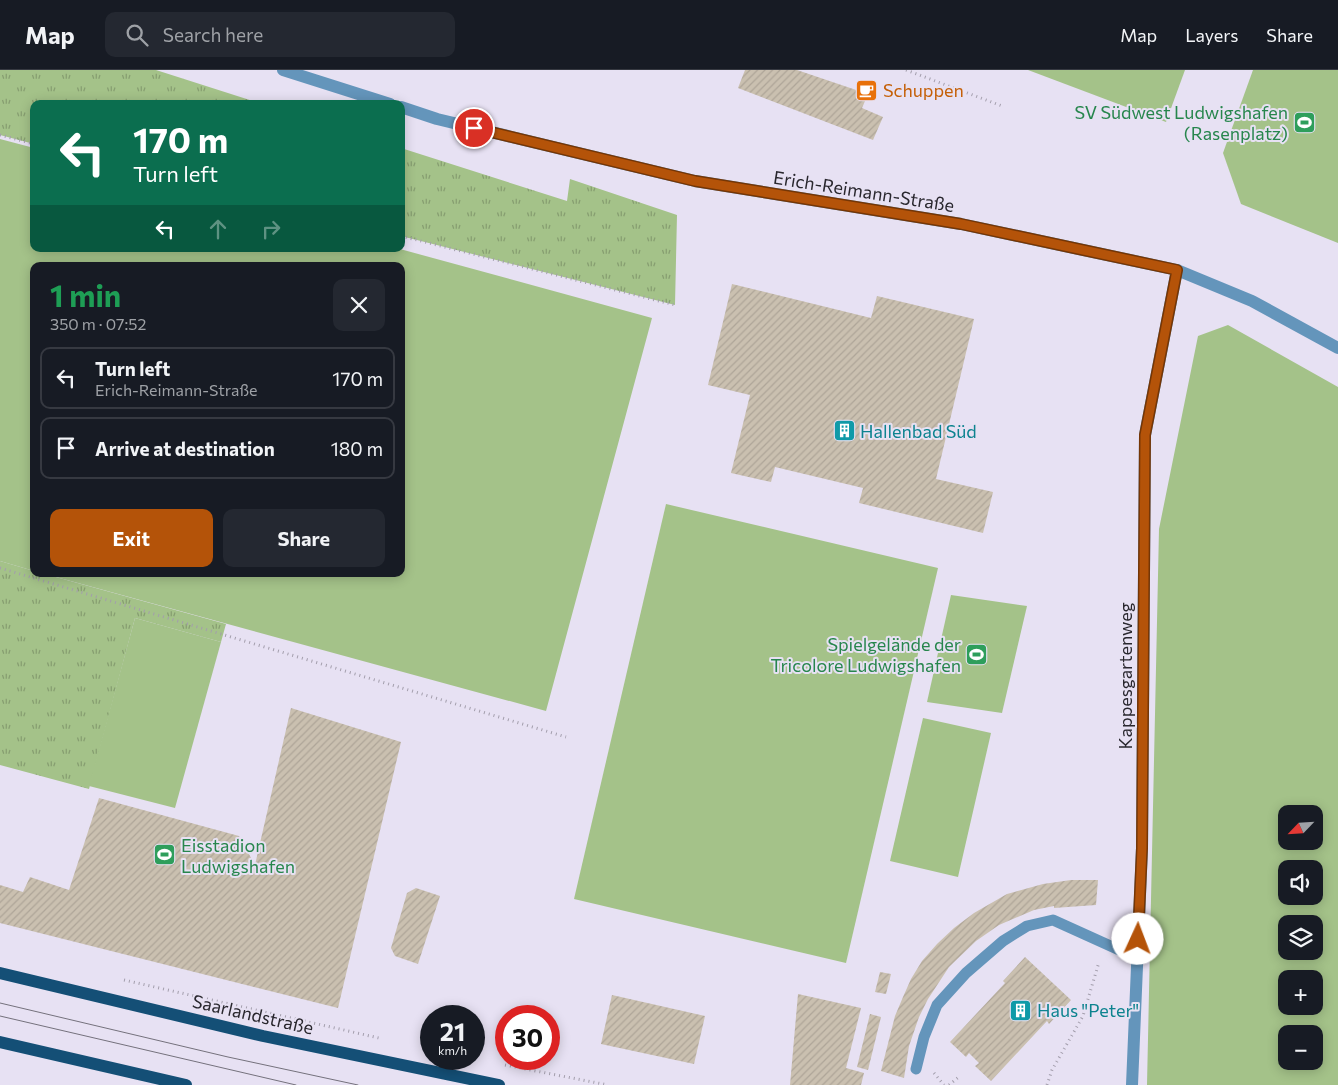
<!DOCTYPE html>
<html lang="en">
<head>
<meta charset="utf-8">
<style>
  :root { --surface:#171b24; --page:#242831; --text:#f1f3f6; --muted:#9ea1a6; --line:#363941; --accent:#b45309 }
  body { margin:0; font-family:Commissioner,sans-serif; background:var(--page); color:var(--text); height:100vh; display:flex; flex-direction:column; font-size:19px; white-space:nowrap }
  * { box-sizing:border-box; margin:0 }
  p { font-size:16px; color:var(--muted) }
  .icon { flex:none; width:28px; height:28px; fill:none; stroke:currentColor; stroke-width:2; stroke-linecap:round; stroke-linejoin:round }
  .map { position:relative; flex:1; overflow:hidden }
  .details { position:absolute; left:30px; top:192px; width:375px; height:315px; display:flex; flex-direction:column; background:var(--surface); border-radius:10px; box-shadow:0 2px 12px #0003 }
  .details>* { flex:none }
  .top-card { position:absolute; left:30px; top:30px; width:375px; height:152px; border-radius:10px; box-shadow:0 2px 12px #0003; background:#0b6e4f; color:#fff; overflow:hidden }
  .needle { width:32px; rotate:245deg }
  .buttons { position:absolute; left:1278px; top:735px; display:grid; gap:10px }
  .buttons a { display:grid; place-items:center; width:45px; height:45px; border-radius:10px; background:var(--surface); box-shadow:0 2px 12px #0003; font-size:25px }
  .speed { position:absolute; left:420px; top:935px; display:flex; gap:10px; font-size:25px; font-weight:700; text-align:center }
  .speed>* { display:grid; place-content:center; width:65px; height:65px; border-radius:50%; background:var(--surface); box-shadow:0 2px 12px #0003; line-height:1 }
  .speed small { font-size:12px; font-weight:400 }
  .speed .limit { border:8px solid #d22; background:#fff; color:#111 }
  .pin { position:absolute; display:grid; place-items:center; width:42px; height:42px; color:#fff; margin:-21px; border:2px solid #fff; border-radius:50%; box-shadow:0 1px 5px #0007 }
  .me { position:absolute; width:55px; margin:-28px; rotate:2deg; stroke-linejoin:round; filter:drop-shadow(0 0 4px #0008) }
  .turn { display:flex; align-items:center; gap:18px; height:105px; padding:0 20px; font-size:22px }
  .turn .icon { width:65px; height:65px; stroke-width:2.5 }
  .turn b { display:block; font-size:35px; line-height:42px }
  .lanes { display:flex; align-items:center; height:48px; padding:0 20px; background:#0003; justify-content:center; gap:25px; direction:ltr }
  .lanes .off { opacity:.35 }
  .round { display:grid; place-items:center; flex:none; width:52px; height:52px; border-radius:10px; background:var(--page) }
  .head { display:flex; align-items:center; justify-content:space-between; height:85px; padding:0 20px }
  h1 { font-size:30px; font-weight:700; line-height:38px; color:#1e9e55 }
  .button { display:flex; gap:10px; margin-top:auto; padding:10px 20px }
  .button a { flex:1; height:58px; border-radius:10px; background:var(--accent); color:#fff; font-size:20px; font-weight:700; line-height:58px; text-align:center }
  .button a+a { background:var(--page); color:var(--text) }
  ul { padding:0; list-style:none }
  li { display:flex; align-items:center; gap:15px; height:62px; margin:0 10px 8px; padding:0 10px; border:2px solid var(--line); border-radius:10px }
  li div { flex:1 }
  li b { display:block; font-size:19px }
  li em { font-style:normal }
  header { display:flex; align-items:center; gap:30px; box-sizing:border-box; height:70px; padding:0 25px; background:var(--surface); border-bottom:1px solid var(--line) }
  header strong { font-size:24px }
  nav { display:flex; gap:28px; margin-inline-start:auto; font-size:18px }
  .search { width:350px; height:45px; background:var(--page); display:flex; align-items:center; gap:12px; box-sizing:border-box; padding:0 18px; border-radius:10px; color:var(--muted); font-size:19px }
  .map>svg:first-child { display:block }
  .park { fill:url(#park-tufts) }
  .garden { fill:#a4c289; fill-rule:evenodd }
  .building { fill:url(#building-hatch) }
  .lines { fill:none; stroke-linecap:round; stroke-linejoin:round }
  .path { stroke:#a39eac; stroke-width:3; stroke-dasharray:1 4; stroke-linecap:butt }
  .service { stroke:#6495bb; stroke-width:11 }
  .minor { stroke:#6495bb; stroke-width:12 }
  .primary { stroke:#144f76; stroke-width:12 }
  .tram { stroke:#74717c; stroke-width:1 }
  .route-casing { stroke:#753606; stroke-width:12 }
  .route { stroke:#b45309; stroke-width:9 }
  .labels { text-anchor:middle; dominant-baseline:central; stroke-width:4; stroke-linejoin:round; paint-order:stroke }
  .food-label { font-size:18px; fill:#c56008; stroke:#e7e1f3; text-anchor:start }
  .leisure-label { font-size:18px; fill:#27864d; stroke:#e7e1f3; text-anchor:end }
  .street-label { font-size:18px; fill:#29272e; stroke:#e7e1f3 }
  .culture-label { font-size:18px; fill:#0d838f; stroke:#e7e1f3; text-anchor:start }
</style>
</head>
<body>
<header>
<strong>Map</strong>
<div class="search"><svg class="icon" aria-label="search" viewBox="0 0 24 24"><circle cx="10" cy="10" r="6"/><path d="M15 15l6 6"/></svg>Search here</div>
<nav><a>Map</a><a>Layers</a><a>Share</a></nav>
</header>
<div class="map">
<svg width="1338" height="1015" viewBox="0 0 1338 1015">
  <defs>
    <pattern id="park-tufts" width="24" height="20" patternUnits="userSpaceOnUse" patternTransform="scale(1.25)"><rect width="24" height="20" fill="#a4c289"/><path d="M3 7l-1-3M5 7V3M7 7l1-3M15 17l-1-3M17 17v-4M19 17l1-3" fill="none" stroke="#869e70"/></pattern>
    <pattern id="building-hatch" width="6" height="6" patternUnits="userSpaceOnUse" patternTransform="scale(1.25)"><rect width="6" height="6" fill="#cac0b0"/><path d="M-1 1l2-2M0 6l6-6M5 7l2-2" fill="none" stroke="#aea598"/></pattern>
  </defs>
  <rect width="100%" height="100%" fill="#e7e1f3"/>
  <g class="park">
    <polygon points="0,0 156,0 262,34 34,34 34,74 0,65"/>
    <polygon points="401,78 567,131 570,109 677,145 675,235 401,166"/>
    <polygon points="0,491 34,501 34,504 45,504 226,554 221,572 135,548 89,719 0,695"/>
  </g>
  <g class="garden">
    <polygon points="1028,0 1185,0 1166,52"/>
    <polygon points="1253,0 1338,0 1338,173 1241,134 1223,83"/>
    <polygon points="0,69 34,78 34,179 400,179 652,248 546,641 45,504 401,504 401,196 34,196 34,501 0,491"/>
    <path d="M1228,255L1338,317V1015H1147L1159,459L1198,266ZM1286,744H1314V771H1286ZM1286,799H1314V826H1286ZM1286,854H1314V881H1286ZM1286,909H1314V936H1286ZM1286,964H1314V991H1286Z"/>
    <polygon points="666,434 938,498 846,893 574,829"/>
    <polygon points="951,525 1027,536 1002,643 927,632"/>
    <polygon points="135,548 221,572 175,738 89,716"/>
    <polygon points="923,648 991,663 958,807 890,791"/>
  </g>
  <g class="building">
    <polygon points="745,0 797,0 868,24 862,38 883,47 873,70 738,18"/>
    <polygon points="732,214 871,248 877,226 974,249 936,409 993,422 983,463 859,433 863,418 775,397 771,412 731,403 750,325 708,315"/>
    <polygon points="291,638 401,672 338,938 0,853 0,815 23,822 30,807 69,820 99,728 239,766 255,795"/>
    <polygon points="1071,810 1098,810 1096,835 1054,838 1054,836 1034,840 999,855 976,871 949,897 928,929 919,947 909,976 904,1008 881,1001 895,946 903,927 911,909 922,891 937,874 954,858 974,843 1007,824 1043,814"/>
    <polygon points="416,818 440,826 418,894 395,886 391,878 407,823"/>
    <polygon points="1025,887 1071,930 1049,954 1047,951 991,1011 975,996 979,993 969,983 966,987 950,972 1005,913 1003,911"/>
    <polygon points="880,902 891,904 886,924 875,922"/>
    <polygon points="798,924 861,938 846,998 864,1003 861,1015 790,1015"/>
    <polygon points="612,925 705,946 694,994 601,974"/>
    <polygon points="870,944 881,947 868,1000 857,997"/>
  </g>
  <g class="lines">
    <g class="path">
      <polyline points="906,0 1002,36"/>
      <polyline points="0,65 34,74"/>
      <polyline points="401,166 675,235"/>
      <polyline points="0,498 566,667"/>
      <polyline points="124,910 379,968"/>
      <polyline points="505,995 608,1015"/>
      <polyline points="934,1003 944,1015"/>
      <polyline points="949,1015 960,1006"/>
      <polyline points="1047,1015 1052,1000 1083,946 1099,892"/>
    </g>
    <polyline class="service" points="916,999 924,967 937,935 966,903 1003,871 1027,856 1053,850 1137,888"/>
    <g class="minor">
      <polyline points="283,0 390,34"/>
      <polyline points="401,37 437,49 695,111 961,154 1177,200 1252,231 1338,278"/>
      <polyline points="1132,1015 1142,778 1145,365 1177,200"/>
    </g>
    <g class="primary">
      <polyline points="0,903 263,966 499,1015"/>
      <polyline points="0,972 186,1015"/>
    </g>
    <g class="tram">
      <polyline points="0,933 228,987 358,1015"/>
      <polyline points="0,946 296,1015"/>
    </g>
  </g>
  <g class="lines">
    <defs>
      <polyline id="route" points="474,58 695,111 961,154 1177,200 1145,365 1142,778 1138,869"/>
    </defs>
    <use href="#route" class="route-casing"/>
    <use href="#route" class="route"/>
  </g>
  <defs>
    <symbol id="cafe-square" viewBox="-11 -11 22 22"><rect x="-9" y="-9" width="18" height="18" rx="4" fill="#e8710a" stroke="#e7e1f3"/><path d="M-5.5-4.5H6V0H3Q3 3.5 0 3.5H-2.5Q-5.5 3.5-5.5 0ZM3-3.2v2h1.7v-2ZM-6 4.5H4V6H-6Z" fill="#fff"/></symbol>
    <symbol id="stadium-square" viewBox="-11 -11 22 22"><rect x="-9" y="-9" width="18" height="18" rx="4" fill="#2e9e5b" stroke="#e7e1f3"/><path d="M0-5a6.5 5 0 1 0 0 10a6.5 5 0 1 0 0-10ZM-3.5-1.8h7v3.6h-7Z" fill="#fff"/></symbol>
    <symbol id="building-square" viewBox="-11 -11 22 22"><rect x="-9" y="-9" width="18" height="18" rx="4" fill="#0f9aa8" stroke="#e7e1f3"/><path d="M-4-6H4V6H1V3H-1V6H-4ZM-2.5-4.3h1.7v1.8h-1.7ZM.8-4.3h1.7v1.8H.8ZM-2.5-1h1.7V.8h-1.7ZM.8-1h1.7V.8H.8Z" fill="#fff"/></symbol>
  </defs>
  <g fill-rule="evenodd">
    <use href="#cafe-square" x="854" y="8" width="25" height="25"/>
    <use href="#stadium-square" x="1292" y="40" width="25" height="25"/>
    <use href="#building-square" x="832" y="348" width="25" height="25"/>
    <use href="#stadium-square" x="964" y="572" width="25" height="25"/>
    <use href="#stadium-square" x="152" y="772" width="25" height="25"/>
    <use href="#building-square" x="1008" y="928" width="25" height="25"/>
  </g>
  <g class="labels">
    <g class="food-label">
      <text x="883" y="20">Schuppen</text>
    </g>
    <g class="leisure-label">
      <text x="1288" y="42">SV Südwest Ludwigshafen<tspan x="1288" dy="21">(Rasenplatz)</tspan></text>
      <text x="961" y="574">Spielgelände der<tspan x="961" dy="21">Tricolore Ludwigshafen</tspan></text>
      <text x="181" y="775" text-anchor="start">Eisstadion<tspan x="181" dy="21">Ludwigshafen</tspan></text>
    </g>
    <g class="street-label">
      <text transform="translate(864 121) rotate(9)">Erich-Reimann-Straße</text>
      <text transform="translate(1125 606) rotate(-90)">Kappesgartenweg</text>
      <text transform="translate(253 944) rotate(13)">Saarlandstraße</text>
    </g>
    <g class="culture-label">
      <text x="860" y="361">Hallenbad Süd</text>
      <text x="1037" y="940">Haus "Peter"</text>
    </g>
  </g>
</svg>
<div class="buttons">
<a><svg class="needle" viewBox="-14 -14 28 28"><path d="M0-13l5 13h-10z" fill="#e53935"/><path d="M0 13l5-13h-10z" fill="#9ea1a6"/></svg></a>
<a><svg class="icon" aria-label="sound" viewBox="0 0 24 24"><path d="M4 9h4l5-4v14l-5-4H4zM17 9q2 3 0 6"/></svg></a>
<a><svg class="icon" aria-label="layers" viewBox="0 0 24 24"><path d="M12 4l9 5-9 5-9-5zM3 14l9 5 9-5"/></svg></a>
<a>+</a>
<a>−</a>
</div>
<div class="speed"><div>21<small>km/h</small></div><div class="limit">30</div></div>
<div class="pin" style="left:474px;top:58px;background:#d93025"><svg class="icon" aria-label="arrive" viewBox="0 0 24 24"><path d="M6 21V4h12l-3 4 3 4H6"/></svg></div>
<svg class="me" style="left:1138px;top:869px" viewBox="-20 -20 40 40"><circle r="19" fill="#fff"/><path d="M0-13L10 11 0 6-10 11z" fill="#b45309"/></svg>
<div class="top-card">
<div class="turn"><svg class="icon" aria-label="left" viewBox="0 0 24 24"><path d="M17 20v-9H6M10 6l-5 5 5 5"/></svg><div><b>170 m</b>Turn left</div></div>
<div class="lanes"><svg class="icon" aria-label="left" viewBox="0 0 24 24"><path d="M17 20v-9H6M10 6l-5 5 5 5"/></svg><svg class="icon off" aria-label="ahead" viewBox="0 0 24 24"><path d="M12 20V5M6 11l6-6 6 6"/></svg><svg class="icon off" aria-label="right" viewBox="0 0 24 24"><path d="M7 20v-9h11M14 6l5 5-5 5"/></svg></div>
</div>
<section class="details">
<div class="head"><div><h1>1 min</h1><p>350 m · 07:52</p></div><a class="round"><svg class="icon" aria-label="close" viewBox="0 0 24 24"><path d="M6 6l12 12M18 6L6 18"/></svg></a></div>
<ul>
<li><svg class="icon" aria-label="left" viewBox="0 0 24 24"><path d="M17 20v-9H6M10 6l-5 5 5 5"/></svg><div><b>Turn left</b><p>Erich-Reimann-Straße</p></div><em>170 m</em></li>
<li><svg class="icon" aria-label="arrive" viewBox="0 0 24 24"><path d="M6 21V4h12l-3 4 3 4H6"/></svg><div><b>Arrive at destination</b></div><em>180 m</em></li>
</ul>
<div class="button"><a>Exit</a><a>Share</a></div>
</section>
</div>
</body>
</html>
